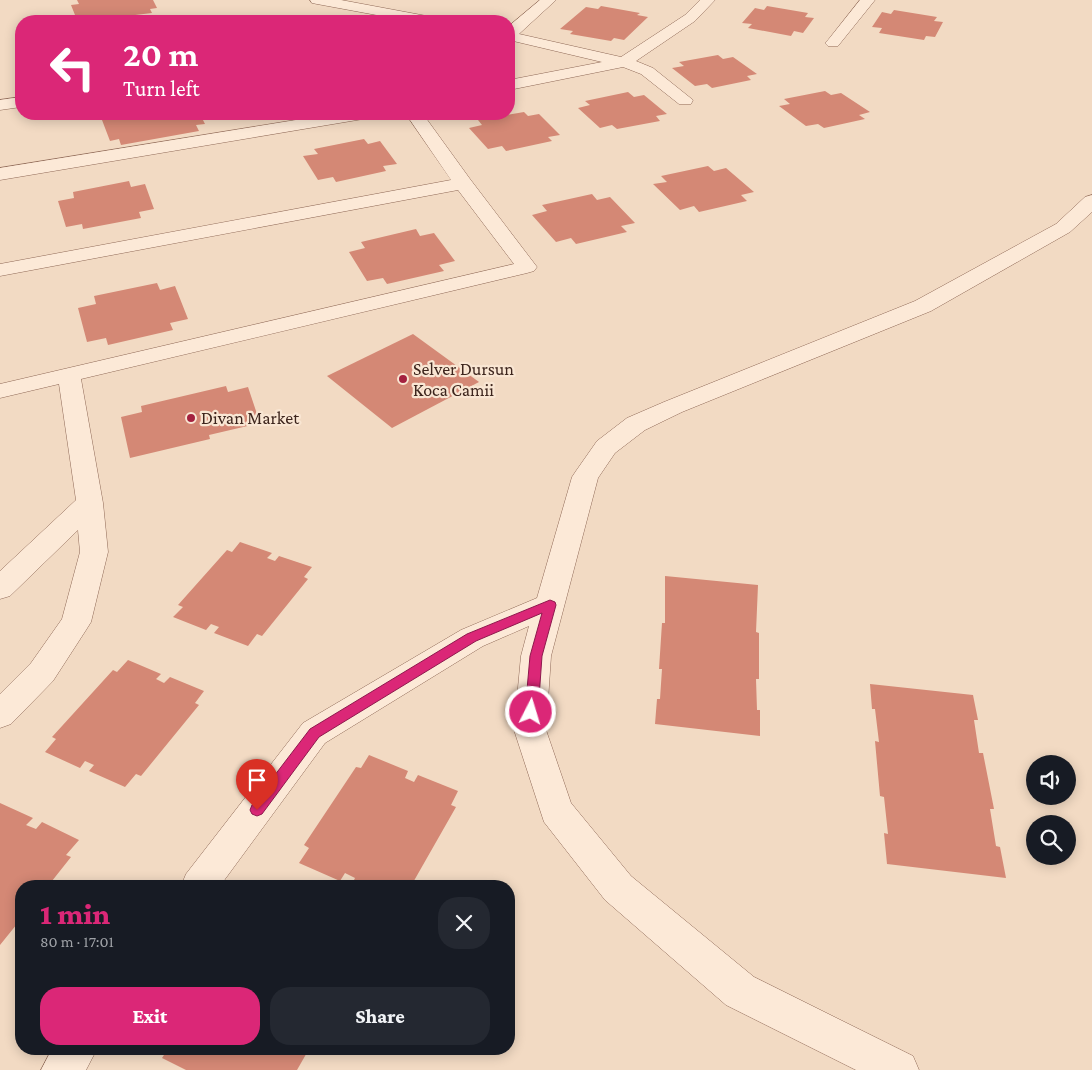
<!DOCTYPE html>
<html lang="en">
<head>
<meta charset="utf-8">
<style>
  :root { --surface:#171b24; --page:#242831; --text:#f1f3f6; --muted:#9ea1a6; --accent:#db2777 }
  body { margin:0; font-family:"Crimson Pro",serif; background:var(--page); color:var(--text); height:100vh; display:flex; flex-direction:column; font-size:19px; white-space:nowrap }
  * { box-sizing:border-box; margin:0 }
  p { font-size:16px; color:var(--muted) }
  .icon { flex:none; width:28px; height:28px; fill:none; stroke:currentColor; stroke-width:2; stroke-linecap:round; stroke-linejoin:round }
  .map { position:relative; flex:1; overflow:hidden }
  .details { position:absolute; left:15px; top:880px; width:500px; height:175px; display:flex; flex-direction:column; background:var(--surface); border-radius:20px; box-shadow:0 2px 12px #0003 }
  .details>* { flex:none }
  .banner { position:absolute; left:15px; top:15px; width:500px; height:105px; border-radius:20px; box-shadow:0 2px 12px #0003; background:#db2777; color:#fff; overflow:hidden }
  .buttons { position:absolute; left:1026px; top:755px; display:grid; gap:10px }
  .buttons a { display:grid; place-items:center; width:50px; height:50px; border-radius:50%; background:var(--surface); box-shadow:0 2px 12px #0003; font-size:25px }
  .pin { position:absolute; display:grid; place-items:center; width:42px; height:42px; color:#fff; margin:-51px -21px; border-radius:50% 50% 50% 0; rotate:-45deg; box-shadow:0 0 5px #0007 }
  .pin .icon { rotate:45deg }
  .me { position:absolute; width:55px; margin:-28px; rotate:5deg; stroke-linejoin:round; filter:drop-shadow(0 0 4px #0008) }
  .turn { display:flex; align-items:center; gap:18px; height:105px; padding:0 25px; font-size:22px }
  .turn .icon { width:65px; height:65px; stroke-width:2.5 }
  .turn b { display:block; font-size:35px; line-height:42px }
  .round { display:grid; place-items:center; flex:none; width:52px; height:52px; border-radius:20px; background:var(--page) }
  .overview { display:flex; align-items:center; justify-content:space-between; height:85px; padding:0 25px }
  h1 { font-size:30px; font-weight:800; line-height:38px; color:var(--accent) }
  .action { display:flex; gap:10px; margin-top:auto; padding:10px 25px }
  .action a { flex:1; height:58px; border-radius:20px; background:var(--accent); color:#fff; font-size:20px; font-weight:800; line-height:58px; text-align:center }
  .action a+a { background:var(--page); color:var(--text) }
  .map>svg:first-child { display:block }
  .building { fill:#d48875 }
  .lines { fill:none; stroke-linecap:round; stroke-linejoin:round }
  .minor-casing { stroke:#8f6957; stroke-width:1 }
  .minor { fill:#fce9d7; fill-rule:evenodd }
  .route { fill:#db2777; stroke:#8e194d }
  .poi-dot { fill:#a4213f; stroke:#f9e6d3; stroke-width:2 }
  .labels { text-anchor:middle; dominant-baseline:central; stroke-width:4.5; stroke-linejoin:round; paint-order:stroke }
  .poi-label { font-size:18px; fill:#3d251d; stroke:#f9e6d3; text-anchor:start }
</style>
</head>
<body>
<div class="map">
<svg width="1092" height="1070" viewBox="0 0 1092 1070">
  <rect width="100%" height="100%" fill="#f2dac3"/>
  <g class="building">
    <polygon points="77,0 153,0 157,8 150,9 152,13 85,21 84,19 77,20 71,5 79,4"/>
    <polygon points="601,6 640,13 637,15 648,17 624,40 614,38 611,41 570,34 573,31 560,29 586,7 598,9"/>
    <polygon points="767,6 808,13 805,17 814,18 803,33 794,31 791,36 748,28 752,24 742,23 755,8 764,10"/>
    <polygon points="894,10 937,17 934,21 943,22 935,37 926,36 924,40 879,33 882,28 872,27 882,12 891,14"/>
    <polygon points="718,55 723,59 733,57 757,74 747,76 751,80 712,88 707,84 695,86 672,68 684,66 679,62"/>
    <polygon points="825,91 831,95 841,93 870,112 859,115 865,119 824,128 818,124 806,126 779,106 790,104 784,99"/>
    <polygon points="628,92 634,97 644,95 667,114 656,116 660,121 617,129 612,125 600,128 578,108 590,105 585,101"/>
    <polygon points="524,112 528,116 539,114 560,135 548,137 552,141 506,151 502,146 488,149 469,128 482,125 478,120"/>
    <polygon points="109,114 200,114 205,124 196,125 199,131 121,145 119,139 110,141 102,120 111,118"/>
    <polygon points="364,139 368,144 380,141 397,164 383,166 386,171 336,182 333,177 318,180 303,156 318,154 314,149"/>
    <polygon points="708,166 714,171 726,168 754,192 741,195 747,201 699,212 694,206 680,210 653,184 667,182 661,176"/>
    <polygon points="129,181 131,187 145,184 154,209 139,212 141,218 83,229 82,224 66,227 58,201 74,198 73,192"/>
    <polygon points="592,194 597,200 610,197 635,223 621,226 627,232 576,244 571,238 556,242 532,215 547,211 542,205"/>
    <polygon points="416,229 420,236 434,233 455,261 439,265 444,271 387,284 383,278 367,281 349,252 365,248 361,242"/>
    <polygon points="157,283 160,290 175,286 188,319 170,323 173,330 108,345 106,338 87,342 78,308 96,304 94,296"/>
    <polygon points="413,334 479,382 392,428 327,376"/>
    <polygon points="226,386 228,392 248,387 260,423 209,435 210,439 130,458 121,417 142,412 141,406"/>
    <polygon points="240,542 272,553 267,558 275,561 279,556 312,567 304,577 308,579 262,636 257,634 248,646 214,633 219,627 211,624 206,630 173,617 183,607 178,605 227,550 232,552"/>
    <polygon points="665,576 758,585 756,632 759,633 759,679 756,679 757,710 760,710 760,736 655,724 657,699 660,699 662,669 659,669 662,623 665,623"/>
    <polygon points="128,660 161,674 156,679 164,683 170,677 204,691 195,703 199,705 141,776 136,774 125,787 89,771 94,765 85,761 80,768 45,752 56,739 52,737 113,670 117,672"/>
    <polygon points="870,684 973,695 978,720 974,720 979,753 983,753 994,809 990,809 996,846 1000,847 1006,878 887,864 884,833 888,834 884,797 880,796 875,741 879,742 875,709 872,709"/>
    <polygon points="369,755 408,771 405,778 414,782 418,775 458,791 451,805 456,807 411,886 351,886 355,878 345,873 340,881 299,863 309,848 304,845 356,767 361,768"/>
    <polygon points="0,803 33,818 26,825 36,829 42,822 79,840 66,855 71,857 48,886 21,886 21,919 0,945"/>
    <polygon points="168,1049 309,1049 297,1070 186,1070 162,1058"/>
  </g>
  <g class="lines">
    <defs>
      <g id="minor">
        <polygon points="310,0 341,0 432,17 437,18 439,21 409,21 317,4 312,3"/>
        <polygon points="540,0 556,0 519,34 621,57 685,15 700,0 715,0 695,21 636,61 653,68 693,100 691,104 679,104 641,74 623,67 509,90 509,80 602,62 509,40 509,26"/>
        <polygon points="860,0 875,0 838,46 828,46 825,43 828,40"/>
        <polygon points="21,97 21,107 0,110 0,100"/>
        <polygon points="333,114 372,114 369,118 363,119 0,180 0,168"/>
        <polygon points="406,114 423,114 470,179 537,267 534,271 527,273 81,379 103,503 108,552 91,622 86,630 53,681 11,724 0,728 0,694 31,663 62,619 80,552 78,530 10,596 0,599 0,571 76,500 59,384 0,398 0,384 514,264 458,190 0,276 0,264 451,180"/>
        <polygon points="1092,195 1092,212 1070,232 931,311 682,412 645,430 615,453 598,478 551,656 546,730 571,803 631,876 754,977 913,1056 919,1070 856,1070 726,1005 605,900 544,822 514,730 521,656 529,626 483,646 325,743 220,886 181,886 186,874 303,723 461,630 537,598 572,477 576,471 597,441 627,418 664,402 915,301 1056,224 1085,197"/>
        <polygon points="52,1049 97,1049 86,1070 41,1070"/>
      </g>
    </defs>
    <use href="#minor" class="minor-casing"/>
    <use href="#minor" class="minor"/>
  </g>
  <polygon class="route" points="550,600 555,602 556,605 542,656 538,712 536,716 531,717 527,716 525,712 530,656 542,613 476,641 319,737 262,814 257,816 252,814 250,810 252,805 310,729 467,634"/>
  <g class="poi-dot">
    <circle cx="403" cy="379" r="5"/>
    <circle cx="191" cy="418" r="5"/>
  </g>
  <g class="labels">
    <g class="poi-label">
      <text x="413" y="369">Selver Dursun<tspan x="413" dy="21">Koca Camii</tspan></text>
      <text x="201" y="418">Divan Market</text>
    </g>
  </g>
</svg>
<div class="buttons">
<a><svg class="icon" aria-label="sound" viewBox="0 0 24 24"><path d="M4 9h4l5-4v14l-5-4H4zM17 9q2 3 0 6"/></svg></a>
<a><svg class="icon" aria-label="search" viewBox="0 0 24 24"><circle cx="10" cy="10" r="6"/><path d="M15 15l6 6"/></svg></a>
</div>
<div class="pin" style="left:257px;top:810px;background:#d93025"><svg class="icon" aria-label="arrive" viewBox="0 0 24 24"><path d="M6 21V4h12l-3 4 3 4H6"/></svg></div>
<svg class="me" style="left:531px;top:712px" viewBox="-20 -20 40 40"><circle r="17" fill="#db2777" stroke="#fff" stroke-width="3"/><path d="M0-11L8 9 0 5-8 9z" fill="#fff"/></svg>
<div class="banner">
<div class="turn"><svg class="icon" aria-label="left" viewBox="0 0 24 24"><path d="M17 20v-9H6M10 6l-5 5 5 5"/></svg><div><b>20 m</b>Turn left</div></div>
</div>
<section class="details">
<div class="overview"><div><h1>1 min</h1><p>80 m · 17:01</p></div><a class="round"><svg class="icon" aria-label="close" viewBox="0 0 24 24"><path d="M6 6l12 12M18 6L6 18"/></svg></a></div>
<div class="action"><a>Exit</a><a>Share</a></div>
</section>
</div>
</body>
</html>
